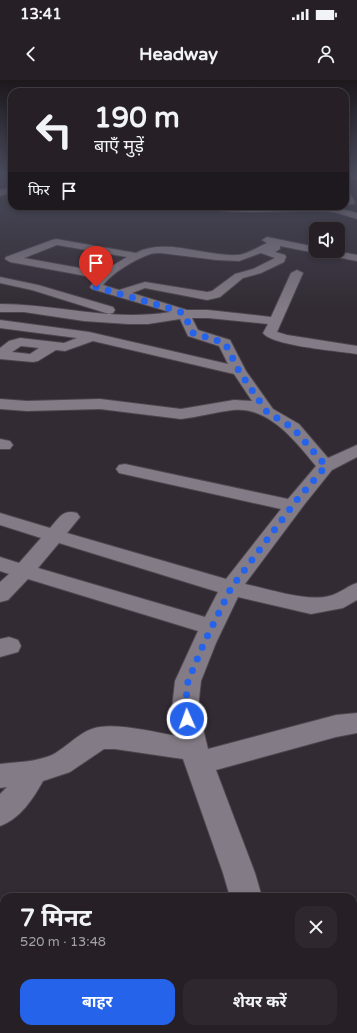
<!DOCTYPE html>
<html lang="hi">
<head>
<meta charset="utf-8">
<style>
  :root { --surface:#262026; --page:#2e282e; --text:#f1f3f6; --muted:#a4a3a7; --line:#423e43; --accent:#2563eb }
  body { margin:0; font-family:"Varela Round","Noto Sans Devanagari",sans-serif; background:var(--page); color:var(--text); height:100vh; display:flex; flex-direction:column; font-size:15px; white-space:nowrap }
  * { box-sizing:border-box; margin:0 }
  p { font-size:13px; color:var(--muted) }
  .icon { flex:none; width:22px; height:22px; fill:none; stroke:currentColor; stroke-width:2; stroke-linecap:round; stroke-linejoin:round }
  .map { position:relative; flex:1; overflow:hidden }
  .panel { position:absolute; left:0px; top:813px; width:357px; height:140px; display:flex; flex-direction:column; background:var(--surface); border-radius:12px 12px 0 0; box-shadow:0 2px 6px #0003,0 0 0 1px var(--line) }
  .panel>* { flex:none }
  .hud { position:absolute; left:8px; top:8px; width:341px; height:122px; border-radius:12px; box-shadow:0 2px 6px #0003,0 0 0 1px var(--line); background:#262026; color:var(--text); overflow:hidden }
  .fabs { position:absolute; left:309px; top:142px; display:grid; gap:8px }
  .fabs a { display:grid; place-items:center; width:36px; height:36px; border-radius:8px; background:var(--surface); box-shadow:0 2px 6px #0003,0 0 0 1px var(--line); font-size:20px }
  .pin { position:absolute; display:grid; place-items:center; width:34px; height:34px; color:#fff; margin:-41px -17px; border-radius:50% 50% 50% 0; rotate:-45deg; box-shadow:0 0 4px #0007 }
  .pin .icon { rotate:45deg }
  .me { position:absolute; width:44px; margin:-22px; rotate:358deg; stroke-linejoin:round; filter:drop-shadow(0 0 3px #0008) }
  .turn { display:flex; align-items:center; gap:14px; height:84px; padding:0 20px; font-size:18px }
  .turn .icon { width:52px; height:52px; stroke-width:2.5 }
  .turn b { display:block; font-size:28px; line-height:34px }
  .then { display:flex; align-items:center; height:38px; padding:0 20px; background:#0003; gap:8px; font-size:15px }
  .round { display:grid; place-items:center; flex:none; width:42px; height:42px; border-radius:12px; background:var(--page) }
  .headline { display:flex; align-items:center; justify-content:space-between; height:68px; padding:0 20px }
  h1 { font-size:24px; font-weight:700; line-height:30px }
  .action { display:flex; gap:8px; margin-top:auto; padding:8px 20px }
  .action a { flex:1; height:46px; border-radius:12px; background:var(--accent); color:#fff; font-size:16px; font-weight:700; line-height:46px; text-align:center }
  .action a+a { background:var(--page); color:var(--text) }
  .status { display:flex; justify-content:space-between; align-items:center; height:28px; padding:0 20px; background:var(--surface); direction:ltr }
  .status svg { height:11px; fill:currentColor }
  header { display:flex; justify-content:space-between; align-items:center; height:52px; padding:0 20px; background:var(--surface); font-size:18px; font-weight:700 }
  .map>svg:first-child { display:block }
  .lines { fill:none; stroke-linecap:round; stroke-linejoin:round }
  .minor-casing { stroke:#4d464e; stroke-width:2 }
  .minor { fill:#837b85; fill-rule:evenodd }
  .route { stroke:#2563eb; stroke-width:7; stroke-dasharray:0 12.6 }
</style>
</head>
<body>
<div class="status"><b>13:41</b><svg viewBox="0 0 49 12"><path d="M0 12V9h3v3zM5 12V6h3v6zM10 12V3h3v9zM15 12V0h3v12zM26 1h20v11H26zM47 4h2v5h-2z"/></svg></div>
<header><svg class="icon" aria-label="back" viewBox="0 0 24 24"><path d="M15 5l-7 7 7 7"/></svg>Headway<svg class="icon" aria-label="person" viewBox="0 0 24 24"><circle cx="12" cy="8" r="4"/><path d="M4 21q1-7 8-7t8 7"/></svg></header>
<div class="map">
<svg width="357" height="953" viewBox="0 0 357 953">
  <rect width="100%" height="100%" fill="#322b33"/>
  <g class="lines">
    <defs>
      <g id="minor">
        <polygon points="348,95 357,95 357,100"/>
        <polygon points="12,107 12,112 0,116 0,110"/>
        <path d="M345,111C350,113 353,118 355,122L354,124L345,125Z"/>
        <path d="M206,126H329L357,133V139C347,136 335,131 324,131C304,129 217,137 206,126Z"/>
        <path d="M267,157L316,167V171H337L357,175V181L280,166V169L275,172L285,175L286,177L284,182L261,193L243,198L220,217L216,218L207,220L145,208L132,213L187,230H208L271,237L291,193L297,190L303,193L277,252L287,255L357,266V274C339,271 272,266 263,253L268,244L208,238H192L198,250L230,260L246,291L273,329L299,344L328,378L357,365V377L332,390L304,425L245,504C268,509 307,522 329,516C339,514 347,506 357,503V520L343,528L311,534L238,517L216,563L201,601L198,628L208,669L336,635L357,633V653L336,657L216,690L255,793L262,817H230L223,793L183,679L115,669H104L70,692L43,701C33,719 20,739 0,746V714L7,707L0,708V684C17,682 36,682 52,675C68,667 81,649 100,647C121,644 154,652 176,656L172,628L175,601L198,551L28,499L8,520L0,522V502L9,494L0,491V477L19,483L41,458L0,445V433L50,448C59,438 63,429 77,433L80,437L67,453L226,499L281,429L119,393L116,389L119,385L125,384L288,419L316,386C296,362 269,326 233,330C215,332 199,337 181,339L100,329L27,331L0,329V319L27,321L100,319L181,329L234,320L252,321L234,294L93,261L65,271L56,270L38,281L33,282L0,279V268L9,261L20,258L64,263L77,258L0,248V240L89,252L228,284L219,266L188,256L180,239L148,244H128L84,241L24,232H0V224C58,224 111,242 170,232L92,209L90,207L97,198L10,182L5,179L6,177L52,160L56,159L136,173C165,157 206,177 238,175C247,174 258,167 267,163L262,160ZM57,165L127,177L102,192L24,178ZM161,173L217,180L239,181L261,173L275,178L253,189L235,194L212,211L207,212L145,202L119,210L103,205C112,193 134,180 148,175C152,173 157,173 161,173ZM21,266L39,268L30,274L12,272ZM59,463L218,512L205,537L38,488Z"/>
        <polygon points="0,197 38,205 113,227 115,230 113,233 109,234 32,210 0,203"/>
        <polygon points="0,359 10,361 13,365 10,369 0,369"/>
        <polygon points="9,557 18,560 21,566 18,572 0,577 0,559"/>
        <rect x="256" y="949" width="38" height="4"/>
      </g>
    </defs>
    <use href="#minor" class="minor-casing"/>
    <use href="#minor" class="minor"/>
  </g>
  <linearGradient id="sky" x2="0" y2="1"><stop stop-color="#1c181c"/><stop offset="0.41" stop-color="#494a5b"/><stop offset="1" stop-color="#494a5b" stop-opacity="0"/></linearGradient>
  <rect width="357" height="229" fill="url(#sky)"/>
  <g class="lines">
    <polyline class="route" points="96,207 179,231 184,234 193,253 225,263 239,291 267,332 293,348 326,386 296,421 231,508 204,563 188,601 185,628 187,639"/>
  </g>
</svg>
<div class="fabs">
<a><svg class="icon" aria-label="sound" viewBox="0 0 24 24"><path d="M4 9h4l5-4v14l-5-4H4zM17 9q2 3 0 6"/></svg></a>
</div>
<div class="pin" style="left:96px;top:207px;background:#d93025"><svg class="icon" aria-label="arrive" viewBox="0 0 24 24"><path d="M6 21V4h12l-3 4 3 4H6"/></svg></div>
<svg class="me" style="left:187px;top:639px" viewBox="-20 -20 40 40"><circle r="17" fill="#2563eb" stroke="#fff" stroke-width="3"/><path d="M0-11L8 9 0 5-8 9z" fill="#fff"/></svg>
<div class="hud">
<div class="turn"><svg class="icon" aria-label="left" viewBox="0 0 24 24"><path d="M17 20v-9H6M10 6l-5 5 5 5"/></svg><div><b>190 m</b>बाएँ मुड़ें</div></div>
<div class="then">फिर<svg class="icon" aria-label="arrive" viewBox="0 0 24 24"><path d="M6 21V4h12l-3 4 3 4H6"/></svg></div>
</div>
<section class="panel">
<div class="headline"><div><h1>7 मिनट</h1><p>520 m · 13:48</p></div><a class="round"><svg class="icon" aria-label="close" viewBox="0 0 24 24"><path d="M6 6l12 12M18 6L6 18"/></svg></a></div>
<div class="action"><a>बाहर</a><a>शेयर करें</a></div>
</section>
</div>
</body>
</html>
